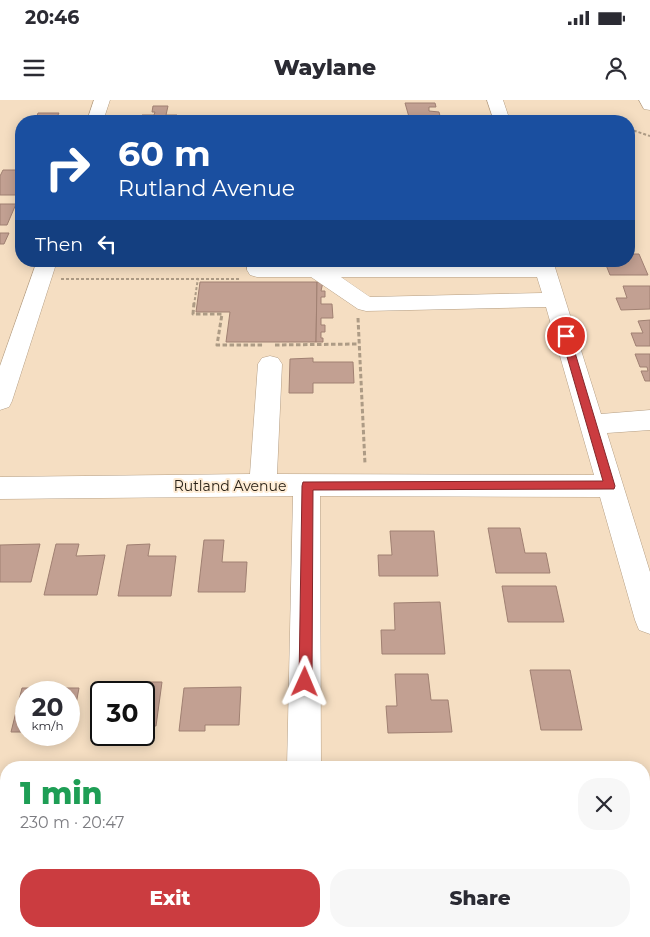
<!DOCTYPE html>
<html lang="en">
<head>
<meta charset="utf-8">
<style>
  :root { --surface:#fff; --page:#f7f7f7; --text:#2b2b33; --muted:#7c7c81; --accent:#cb3c40 }
  body { margin:0; font-family:Montserrat,sans-serif; background:var(--page); color:var(--text); height:100vh; display:flex; flex-direction:column; font-size:19px; white-space:nowrap }
  * { box-sizing:border-box; margin:0 }
  p { font-size:16px; color:var(--muted) }
  .icon { flex:none; width:28px; height:28px; fill:none; stroke:currentColor; stroke-width:2; stroke-linecap:round; stroke-linejoin:round }
  .map { position:relative; flex:1; overflow:hidden }
  .sheet { position:absolute; left:0px; top:661px; width:650px; height:176px; display:flex; flex-direction:column; background:var(--surface); border-radius:20px 20px 0 0; box-shadow:0 2px 12px #0003 }
  .sheet>* { flex:none }
  .hud { position:absolute; left:15px; top:15px; width:620px; height:152px; border-radius:20px; box-shadow:0 2px 12px #0003; background:#1a4fa0; color:#fff; overflow:hidden }
  .speed { position:absolute; left:15px; top:581px; display:flex; gap:10px; font-size:25px; font-weight:700; text-align:center }
  .speed>* { display:grid; place-content:center; width:65px; height:65px; border-radius:50%; background:var(--surface); box-shadow:0 2px 12px #0003; line-height:1 }
  .speed small { font-size:12px; font-weight:400 }
  .speed .limit { border:2px solid #111; border-radius:8px; background:#fff; color:#111 }
  .pin { position:absolute; display:grid; place-items:center; width:42px; height:42px; color:#fff; margin:-21px; border:2px solid #fff; border-radius:50%; box-shadow:0 1px 5px #0007 }
  .me { position:absolute; width:55px; margin:-28px; rotate:1deg; stroke-linejoin:round; filter:drop-shadow(0 0 4px #0008) }
  .turn { display:flex; align-items:center; gap:18px; height:105px; padding:0 20px; font-size:22px }
  .turn .icon { width:65px; height:65px; stroke-width:2.5 }
  .turn b { display:block; font-size:35px; line-height:42px }
  .then { display:flex; align-items:center; height:48px; padding:0 20px; background:#0003; gap:10px; font-size:19px }
  .round { display:grid; place-items:center; flex:none; width:52px; height:52px; border-radius:20px; background:var(--page) }
  .summary { display:flex; align-items:center; justify-content:space-between; height:85px; padding:0 20px }
  h1 { font-size:30px; font-weight:800; line-height:38px; color:#1e9e55 }
  .primary-button { display:flex; gap:10px; margin-top:auto; padding:10px 20px }
  .primary-button a { flex:1; height:58px; border-radius:20px; background:var(--accent); color:#fff; font-size:20px; font-weight:800; line-height:58px; text-align:center }
  .primary-button a+a { background:var(--page); color:var(--text) }
  .status { display:flex; justify-content:space-between; align-items:center; height:35px; padding:0 25px; background:var(--surface); direction:ltr }
  .status svg { height:14px; fill:currentColor }
  header { display:flex; justify-content:space-between; align-items:center; height:65px; padding:0 20px; background:var(--surface); font-size:22px; font-weight:800 }
  .map>svg:first-child { display:block }
  .building { fill:#c2a092; stroke:#a08072 }
  .lines { fill:none; stroke-linecap:round; stroke-linejoin:round }
  .minor-casing { stroke:#b59f85; stroke-width:1 }
  .path-far1 { stroke:#ad9b85; stroke-width:2; stroke-dasharray:3 2; stroke-linecap:butt }
  .path { stroke:#ad9b85; stroke-width:3; stroke-dasharray:4.5 2.5; stroke-linecap:butt }
  .minor { fill:#fff; fill-rule:evenodd }
  .route { fill:#cb3c40; stroke:#84272a }
  .labels { text-anchor:middle; dominant-baseline:central; stroke-width:4; stroke-linejoin:round; paint-order:stroke }
  .street-label { font-size:14px; fill:#2a2217; stroke:#feecd5 }
</style>
</head>
<body>
<div class="status"><b>20:46</b><svg viewBox="0 0 49 12"><path d="M0 12V9h3v3zM5 12V6h3v6zM10 12V3h3v9zM15 12V0h3v12zM26 1h20v11H26zM47 4h2v5h-2z"/></svg></div>
<header><svg class="icon" aria-label="menu" viewBox="0 0 24 24"><path d="M4 6h16M4 12h16M4 18h16"/></svg>Waylane<svg class="icon" aria-label="person" viewBox="0 0 24 24"><circle cx="12" cy="8" r="4"/><path d="M4 21q1-7 8-7t8 7"/></svg></header>
<div class="map">
<svg width="650" height="837" viewBox="0 0 650 837">
  <rect width="100%" height="100%" fill="#f5dec2"/>
  <g class="building">
    <polygon points="405,3 435,3 436,7 429,7 429,11 439,12 441,20 423,21 423,17 409,17"/>
    <polygon points="153,6 168,6 166,15 177,15 175,21 141,21 142,15 154,15 155,12 152,12"/>
    <polygon points="38,13 59,13 55,21 35,21"/>
    <polygon points="3,70 21,70 21,86 17,95 0,95 0,76"/>
    <polygon points="0,104 16,104 7,125 0,125"/>
    <polygon points="0,133 9,133 4,144 0,144"/>
    <polygon points="629,154 639,154 648,175 610,175 606,165 617,165 615,161 629,161"/>
    <polygon points="200,182 317,182 316,242 226,242 230,212 196,212"/>
    <polygon points="317,182 323,182 321,191 325,191 325,197 321,197 321,204 332,204 333,218 321,218 321,225 325,225 325,232 321,232 321,238 323,238 323,242 316,242"/>
    <polygon points="623,186 650,186 650,209 621,210 616,198 627,198"/>
    <polygon points="650,220 650,246 636,246 631,233 643,233 638,221"/>
    <polygon points="635,254 650,254 650,281 645,281 641,271 648,271 647,267 640,267"/>
    <polygon points="313,258 313,262 353,262 354,283 313,283 313,293 289,293 290,259"/>
    <polygon points="488,428 520,428 525,453 546,453 550,473 496,473"/>
    <polygon points="390,431 434,431 438,476 379,476 378,455 392,455"/>
    <polygon points="204,440 224,440 222,462 247,462 245,492 198,492"/>
    <polygon points="40,444 31,482 0,482 0,445"/>
    <polygon points="56,444 79,444 76,456 105,455 97,495 44,495"/>
    <polygon points="150,444 148,456 176,456 171,496 118,496 127,445"/>
    <polygon points="502,486 556,486 564,522 508,522"/>
    <polygon points="440,502 445,554 382,554 381,530 395,530 394,503"/>
    <polygon points="530,570 570,570 582,630 541,630"/>
    <polygon points="395,574 428,574 431,600 448,600 452,632 388,633 386,606 397,606"/>
    <polygon points="123,582 162,582 156,626 144,626 144,592 121,592"/>
    <polygon points="241,587 239,625 205,625 205,631 179,631 184,588"/>
    <polygon points="22,588 79,588 72,626 69,626 69,592 26,592 26,632 11,632"/>
    <polygon points="101,598 101,633 95,633"/>
    <polygon points="441,662 442,668 398,668 398,663"/>
    <polygon points="68,831 99,831 98,837 67,837"/>
    <polygon points="394,831 473,831 473,837 395,837"/>
    <polygon points="575,831 617,831 618,837 576,837"/>
    <polygon points="227,833 227,837 171,837 172,834"/>
  </g>
  <g class="lines">
    <defs>
      <g id="minor">
        <polygon points="94,0 110,0 103,21 87,21"/>
        <polygon points="487,0 503,0 510,21 494,21"/>
        <polygon points="639,0 650,0 650,10 644,9"/>
        <polygon points="37,161 57,161 12,301 9,307 0,310 0,266"/>
        <path d="M247,161H267V163H533V161H553L601,314L650,310V330L607,333L650,472V534L639,530L635,520L600,397L320,396L321,668H287L293,396L0,399V377L250,374L258,264L262,258L270,256L278,258L282,264L277,374L594,375L546,207L366,211L358,209L311,177H257L250,175L247,170ZM341,177H537L542,193L370,197Z"/>
        <rect x="0" y="705" width="6" height="36"/>
        <polygon points="284,831 322,831 321,837 283,837"/>
      </g>
    </defs>
    <use href="#minor" class="minor-casing"/>
    <g class="path-far1">
      <polyline points="629,29 650,36"/>
      <polyline points="61,179 240,179"/>
      <polyline points="194,205 198,178"/>
    </g>
    <g class="path">
      <polyline points="194,203 193,214 222,214 217,245 264,245"/>
      <polyline points="358,218 365,364"/>
      <polyline points="275,245 359,244"/>
    </g>
    <use href="#minor" class="minor"/>
  </g>
  <polygon class="route" points="566,233 570,236 615,386 614,389 313,390 312,582 310,587 305,588 301,587 299,582 302,386 303,382 603,381 561,236"/>
  <g class="labels">
    <g class="street-label">
      <text x="230" y="386">Rutland Avenue</text>
    </g>
  </g>
</svg>
<div class="speed"><div>20<small>km/h</small></div><div class="limit">30</div></div>
<div class="pin" style="left:566px;top:236px;background:#d93025"><svg class="icon" aria-label="arrive" viewBox="0 0 24 24"><path d="M6 21V4h12l-3 4 3 4H6"/></svg></div>
<svg class="me" style="left:305px;top:582px" viewBox="-20 -20 40 40"><path d="M0-17L14 15 0 8-14 15z" fill="#cb3c40" stroke="#fff" stroke-width="4"/></svg>
<div class="hud">
<div class="turn"><svg class="icon" aria-label="right" viewBox="0 0 24 24"><path d="M7 20v-9h11M14 6l5 5-5 5"/></svg><div><b>60 m</b>Rutland Avenue</div></div>
<div class="then">Then<svg class="icon" aria-label="left" viewBox="0 0 24 24"><path d="M17 20v-9H6M10 6l-5 5 5 5"/></svg></div>
</div>
<section class="sheet">
<div class="summary"><div><h1>1 min</h1><p>230 m · 20:47</p></div><a class="round"><svg class="icon" aria-label="close" viewBox="0 0 24 24"><path d="M6 6l12 12M18 6L6 18"/></svg></a></div>
<div class="primary-button"><a>Exit</a><a>Share</a></div>
</section>
</div>
</body>
</html>
